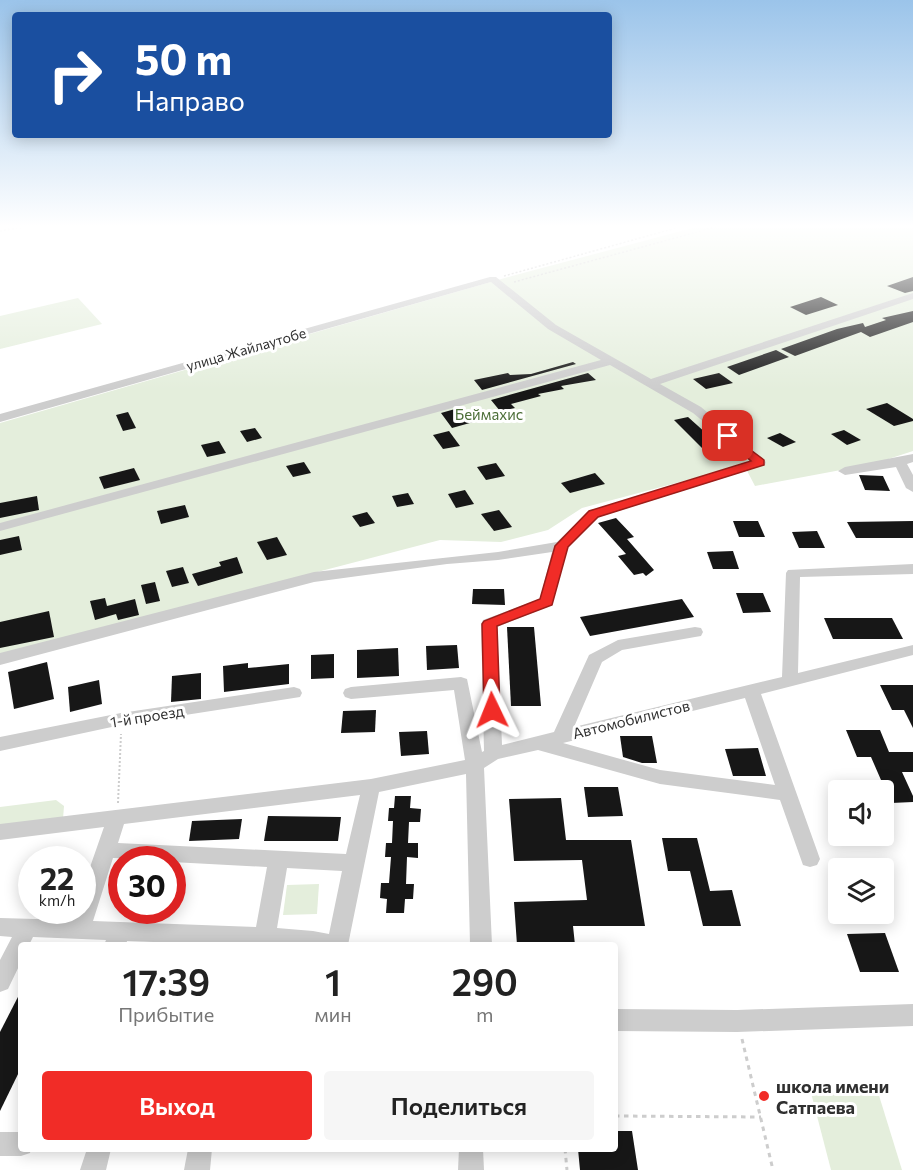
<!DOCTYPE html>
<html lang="ru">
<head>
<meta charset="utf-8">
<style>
  :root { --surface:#fff; --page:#f6f6f6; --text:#222; --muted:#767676; --accent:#f12c27 }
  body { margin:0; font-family:Commissioner,sans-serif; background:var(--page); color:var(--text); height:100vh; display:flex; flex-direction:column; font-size:22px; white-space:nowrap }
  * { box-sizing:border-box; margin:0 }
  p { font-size:20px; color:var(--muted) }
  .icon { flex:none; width:33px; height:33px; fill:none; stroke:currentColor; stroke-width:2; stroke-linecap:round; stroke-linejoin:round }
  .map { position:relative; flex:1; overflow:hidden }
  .details { position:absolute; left:18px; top:942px; width:600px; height:210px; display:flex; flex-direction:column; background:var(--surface); border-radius:6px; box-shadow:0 3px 15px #0003 }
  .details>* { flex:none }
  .hud { position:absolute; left:12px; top:12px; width:600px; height:126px; border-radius:6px; box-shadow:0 3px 15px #0003; background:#1a4fa0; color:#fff; overflow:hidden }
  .buttons { position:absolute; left:828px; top:780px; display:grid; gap:12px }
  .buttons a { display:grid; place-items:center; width:66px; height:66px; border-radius:6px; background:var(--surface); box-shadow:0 3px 15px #0003; font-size:30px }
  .speed { position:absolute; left:18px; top:846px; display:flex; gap:12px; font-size:30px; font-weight:700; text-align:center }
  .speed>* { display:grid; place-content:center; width:78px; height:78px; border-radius:50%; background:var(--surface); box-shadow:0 3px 15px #0003; line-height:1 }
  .speed small { font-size:15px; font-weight:400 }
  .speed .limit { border:9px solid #d22; background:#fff; color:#111 }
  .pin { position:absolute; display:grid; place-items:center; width:51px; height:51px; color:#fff; margin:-26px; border-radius:12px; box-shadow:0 3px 9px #0006 }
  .me { position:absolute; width:66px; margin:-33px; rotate:358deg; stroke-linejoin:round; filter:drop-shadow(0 0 4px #0008) }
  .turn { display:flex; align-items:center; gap:21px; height:126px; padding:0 24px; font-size:27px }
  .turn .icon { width:78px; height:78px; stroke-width:2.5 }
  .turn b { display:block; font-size:42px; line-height:51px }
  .eta { display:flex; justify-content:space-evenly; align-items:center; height:102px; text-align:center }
  .eta b { font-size:36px; font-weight:600; line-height:42px }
  .button { display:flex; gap:12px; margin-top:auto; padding:12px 24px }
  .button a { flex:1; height:69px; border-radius:6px; background:var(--accent); color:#fff; font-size:24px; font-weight:600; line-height:69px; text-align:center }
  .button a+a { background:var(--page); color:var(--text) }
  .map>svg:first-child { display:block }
  .green { fill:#e4eedc }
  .building { fill:#171717 }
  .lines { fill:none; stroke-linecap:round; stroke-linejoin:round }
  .path-far2 { stroke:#cdcdcd; stroke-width:1.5; stroke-dasharray:2 2; stroke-linecap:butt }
  .path-far1 { stroke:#cdcdcd; stroke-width:2; stroke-dasharray:2 2; stroke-linecap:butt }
  .path { stroke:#cdcdcd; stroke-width:3; stroke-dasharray:4.5 4.5; stroke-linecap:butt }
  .minor { fill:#cdcdcd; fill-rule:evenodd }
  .route { fill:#f12c27; stroke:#9d1d19; stroke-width:1.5 }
  .poi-dot { fill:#f12c27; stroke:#fff; stroke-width:2 }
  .labels { text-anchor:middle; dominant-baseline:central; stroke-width:6; stroke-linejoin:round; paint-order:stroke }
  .far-street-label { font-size:14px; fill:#303030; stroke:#fff }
  .park-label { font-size:15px; fill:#4d6f39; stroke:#fff }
  .street-label { font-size:15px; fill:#303030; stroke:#fff }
  .near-poi-label { font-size:18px; font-weight:bold; fill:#303030; stroke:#fff; text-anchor:start }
</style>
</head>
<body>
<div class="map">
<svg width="913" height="1170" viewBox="0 0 913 1170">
  <rect width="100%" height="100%" fill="#fff"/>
  <g class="green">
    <polygon points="700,226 913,226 913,451 873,464 755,486 744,465 582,508 548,530 501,542 440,540 0,655 0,423 512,276"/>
    <polygon points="78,298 102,324 0,349 0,316"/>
    <polygon points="56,800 64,806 63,819 0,826 0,807"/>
    <polygon points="319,884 317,914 283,915 287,885"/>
    <polygon points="810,1089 877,1089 902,1170 831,1170"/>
  </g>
  <g class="building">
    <polygon points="913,277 913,291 905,293 887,286"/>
    <polygon points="821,297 838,305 806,315 790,307"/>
    <polygon points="913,311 913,322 870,337 861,332 795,356 781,349 837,329 863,323 865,327 886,320 882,318"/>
    <polygon points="776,350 789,357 739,375 727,367"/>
    <polygon points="573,362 576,364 482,390 474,380 508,373 510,375 531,374"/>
    <polygon points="588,373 596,380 561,386 564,389 538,394 541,396 511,404 515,408 500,411 491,400"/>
    <polygon points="719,373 733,383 706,389 693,379"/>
    <polygon points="887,403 913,419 913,421 894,426 866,409"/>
    <polygon points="455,409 458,412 477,409 484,419 452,428 441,413"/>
    <polygon points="128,412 136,428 123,431 116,415"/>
    <polygon points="688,417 717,443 729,456 713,459 674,420"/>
    <polygon points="255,428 262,438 247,442 240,431"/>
    <polygon points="844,430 861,440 847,445 831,434"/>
    <polygon points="449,431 460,446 443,449 433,435"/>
    <polygon points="780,433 796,442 783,447 767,438"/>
    <polygon points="219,441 226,453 207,457 201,445"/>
    <polygon points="304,462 311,473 293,477 286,466"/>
    <polygon points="496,463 505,476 486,480 477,467"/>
    <polygon points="134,468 140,480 104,489 99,477"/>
    <polygon points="595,473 605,484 570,493 561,483"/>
    <polygon points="859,475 883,476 890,491 865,490"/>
    <polygon points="465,490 474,504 456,508 448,494"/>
    <polygon points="408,493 414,504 397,507 392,496"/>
    <polygon points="37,496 39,510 0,518 0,503"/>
    <polygon points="185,505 189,517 161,524 157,511"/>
    <polygon points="499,510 512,527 494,531 481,514"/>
    <polygon points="367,512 375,523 360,527 352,516"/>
    <polygon points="616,518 634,537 627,539 654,570 646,576 643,573 634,575 618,556 626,554 598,523"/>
    <polygon points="733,521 758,521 765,537 739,537"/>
    <polygon points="913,521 913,538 856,538 847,522"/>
    <polygon points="817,531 825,548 799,548 792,532"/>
    <polygon points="19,536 22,550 0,555 0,540"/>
    <polygon points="277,537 287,555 267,560 257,542"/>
    <polygon points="733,551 739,569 713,569 707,552"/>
    <polygon points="237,557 243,573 198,586 192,574 221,566 219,562"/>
    <polygon points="183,567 189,583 172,587 166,571"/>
    <polygon points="155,582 160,601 146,604 141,585"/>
    <polygon points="473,589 504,589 505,605 472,604"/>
    <polygon points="736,593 763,593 771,612 743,613"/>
    <polygon points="105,598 107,606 135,599 139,615 118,620 116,614 95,620 90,601"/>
    <polygon points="682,599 694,617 590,636 580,617"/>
    <polygon points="49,611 54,637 0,648 0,622"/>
    <polygon points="824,618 892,618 903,639 833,639"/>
    <polygon points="507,627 534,627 541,706 511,706"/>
    <polygon points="457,645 459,668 427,670 426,646"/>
    <polygon points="398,648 399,676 357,678 357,650"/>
    <polygon points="334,654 334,678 311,679 311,655"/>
    <polygon points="47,662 54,699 14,709 8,672"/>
    <polygon points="248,663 248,668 289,664 289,684 224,692 223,666"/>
    <polygon points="201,673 201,699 171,702 172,676"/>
    <polygon points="99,680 102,704 70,712 68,687"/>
    <polygon points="880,685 913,685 913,728 904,710 892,710"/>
    <polygon points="376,710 375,732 341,733 343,711"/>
    <polygon points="846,730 880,730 889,752 913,752 913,772 902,772 913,796 913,802 891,803 871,757 857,757"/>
    <polygon points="427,731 429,754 401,756 399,732"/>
    <polygon points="620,736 652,736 657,763 642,763 623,757"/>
    <polygon points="758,748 766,776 733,776 725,749"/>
    <polygon points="584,787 618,787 623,816 588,817"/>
    <polygon points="395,796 411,796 410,808 421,809 420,822 409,822 408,843 418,843 418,858 407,857 406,884 414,884 413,899 405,899 404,913 386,913 387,899 380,898 381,883 389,883 391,857 385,857 386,843 392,843 393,821 388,821 389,808 394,808"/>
    <polygon points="561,798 566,840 631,840 645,926 573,926 575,945 517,945 514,902 587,900 582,860 514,861 509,799"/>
    <polygon points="268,816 341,817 338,841 264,841"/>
    <polygon points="242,819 239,839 189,841 192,821"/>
    <polygon points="662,838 697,838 710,891 732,890 741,926 703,926 690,871 668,871"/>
    <polygon points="885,933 899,972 860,972 847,934"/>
    <polygon points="21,991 21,1068 0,1111 0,1032"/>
    <polygon points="615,1131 632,1131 638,1170 580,1170 578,1149 615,1149"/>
  </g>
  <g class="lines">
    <g class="path-far2">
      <polyline points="0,231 30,226"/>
      <polyline points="504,276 683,226"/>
      <polyline points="514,282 719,226"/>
    </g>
    <polyline class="path-far1" points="118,803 121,734"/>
    <g class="path">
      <polyline points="742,1039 773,1170"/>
      <polyline points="615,1116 761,1117"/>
      <polyline points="565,1149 567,1170"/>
    </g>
    <g class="minor">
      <path d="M490,277H496L556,325L651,379L913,293V299L660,384L701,407L766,462L765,465L599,517L568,547L552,605L497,627L502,745L554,732L589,655L618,640L695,627L701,628L703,632L701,636L695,637L622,650L602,662L574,727L782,677L786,573L788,570L913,564V574L800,577L798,673L913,645V655L761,694L820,859L817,865L810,867L803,865L780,800L660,784L538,750L498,759L484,768L492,945H470L466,774L379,792L348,945H233L127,941L126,945H104L106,940L33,937L29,945H21V962L8,989L0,992V960L12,937L0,936V918L72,920L75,910H82V890L104,827L0,840V824L371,779L465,760L454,690L351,699L345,697L343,693L345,689L351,687L461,677L467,679L482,752L484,751L481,624L483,620L540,599L552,552L498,560L447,564L314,582L0,665V653L314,572L498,552L557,542L589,511L751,461L693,413L610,365L0,531V523L601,360L548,329L491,282L0,422V414ZM745,698L775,785L660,770L563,743ZM360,795L346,854L118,843L124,824ZM113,858L172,860V862L267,867L256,927L93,921ZM287,868L342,871L329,934L313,931L277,928Z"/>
      <polygon points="913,454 913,462 907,464 913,475 913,492 906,488 896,467 845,475 838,471 845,467"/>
      <polygon points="294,687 300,689 302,693 300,697 121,725 0,751 0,737 121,713"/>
      <polygon points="913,1004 913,1026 737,1032 615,1031 615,1009 737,1010"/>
      <polygon points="0,1132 21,1132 21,1149 31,1149 30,1153 21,1156 0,1156"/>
      <polygon points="87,1149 111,1149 106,1170 80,1170"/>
      <polygon points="188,1149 212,1149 210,1170 184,1170"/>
      <polygon points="459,1149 483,1149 484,1170 458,1170"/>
    </g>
  </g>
  <linearGradient id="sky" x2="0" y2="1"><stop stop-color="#9bc4ea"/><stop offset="0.58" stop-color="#fff"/><stop offset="1" stop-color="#fff" stop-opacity="0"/></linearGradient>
  <rect width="913" height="390" fill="url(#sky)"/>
  <polygon class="route" points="728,433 764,460 764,465 598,517 568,547 552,605 497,626 500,710 498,714 487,714 484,710 482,624 484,621 540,599 555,546 589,511 751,461 724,438 723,436"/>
  <circle class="poi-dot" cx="764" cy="1096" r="6"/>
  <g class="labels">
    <g class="far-street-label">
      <text transform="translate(246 349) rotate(-16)">улица Жайлаутобе</text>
    </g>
    <g class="park-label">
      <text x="489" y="414">Беймахис</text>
    </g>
    <g class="street-label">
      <text transform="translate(147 716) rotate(-9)">1-й проезд</text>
      <text transform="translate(631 719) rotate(-14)">Автомобилистов</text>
    </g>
    <g class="near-poi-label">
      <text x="776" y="1086">школа имени<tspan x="776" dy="21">Сатпаева</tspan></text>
    </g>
  </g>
</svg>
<div class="buttons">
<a><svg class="icon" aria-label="sound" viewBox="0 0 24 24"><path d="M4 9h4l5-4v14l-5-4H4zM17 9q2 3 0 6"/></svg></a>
<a><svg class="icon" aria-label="layers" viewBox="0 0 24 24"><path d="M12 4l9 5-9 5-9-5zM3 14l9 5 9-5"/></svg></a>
</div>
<div class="speed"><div>22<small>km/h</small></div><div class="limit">30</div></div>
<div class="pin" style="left:728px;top:436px;background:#d93025"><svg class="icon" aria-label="arrive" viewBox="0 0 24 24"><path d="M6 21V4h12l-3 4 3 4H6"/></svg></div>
<svg class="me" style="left:492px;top:710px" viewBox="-20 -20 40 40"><path d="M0-17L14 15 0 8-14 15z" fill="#f12c27" stroke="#fff" stroke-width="4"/></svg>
<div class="hud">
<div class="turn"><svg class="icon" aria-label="right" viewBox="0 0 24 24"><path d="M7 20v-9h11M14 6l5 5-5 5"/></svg><div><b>50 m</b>Направо</div></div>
</div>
<section class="details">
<div class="eta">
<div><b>17:39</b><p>Прибытие</p></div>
<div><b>1</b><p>мин</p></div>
<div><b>290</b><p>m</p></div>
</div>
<div class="button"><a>Выход</a><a>Поделиться</a></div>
</section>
</div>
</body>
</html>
